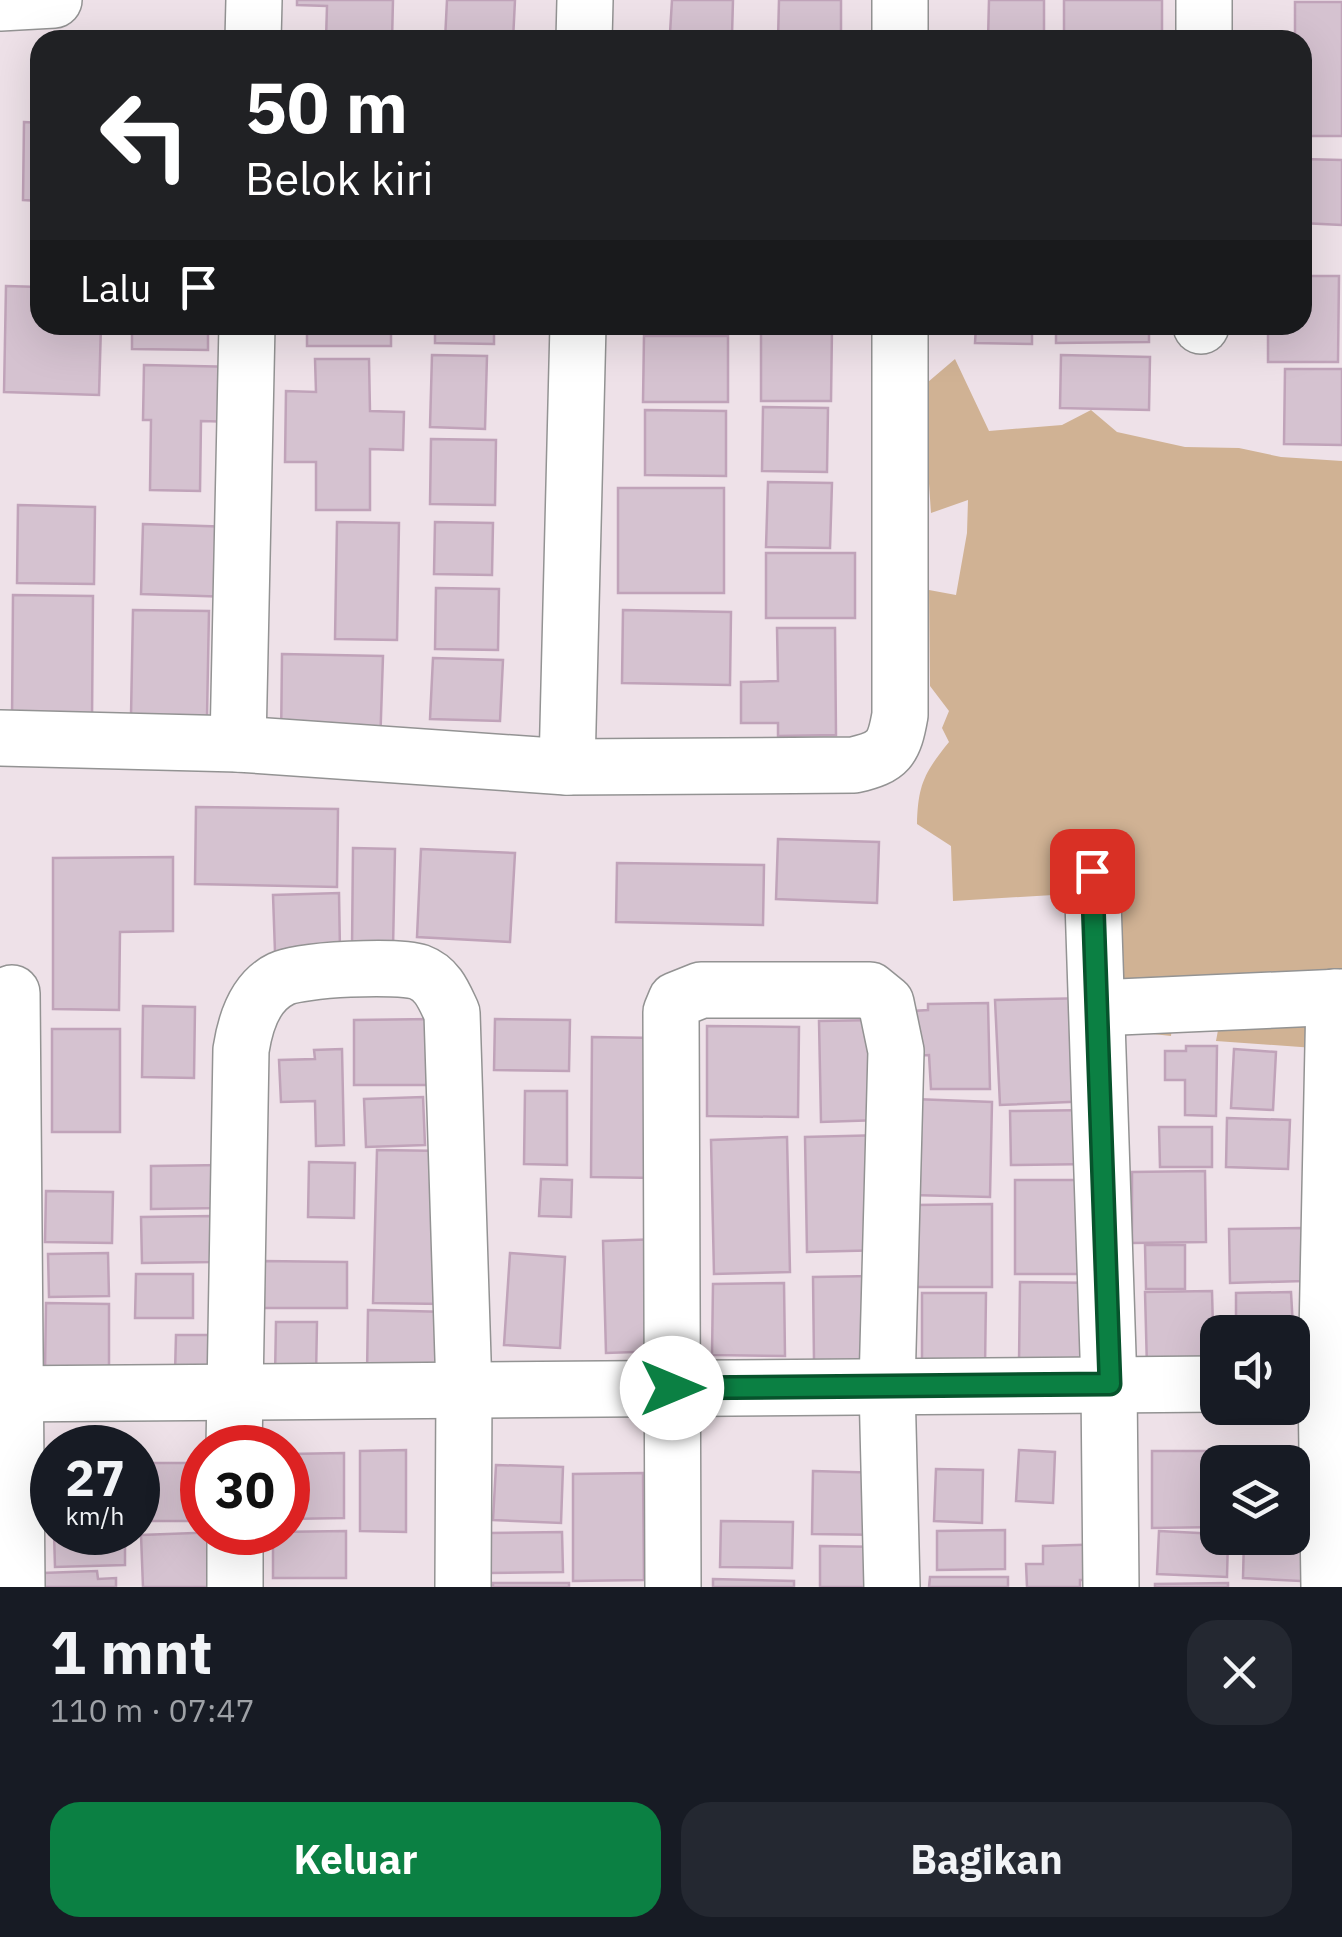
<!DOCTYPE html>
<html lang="id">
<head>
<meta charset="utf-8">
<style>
  :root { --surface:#171b24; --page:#242831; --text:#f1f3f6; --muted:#9ea1a6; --accent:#0b8043 }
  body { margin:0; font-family:"IBM Plex Sans",sans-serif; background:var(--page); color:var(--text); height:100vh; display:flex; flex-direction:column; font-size:38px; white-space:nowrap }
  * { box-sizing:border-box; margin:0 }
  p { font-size:32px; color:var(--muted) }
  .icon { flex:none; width:55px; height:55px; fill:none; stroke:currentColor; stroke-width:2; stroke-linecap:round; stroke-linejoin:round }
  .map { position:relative; height:1587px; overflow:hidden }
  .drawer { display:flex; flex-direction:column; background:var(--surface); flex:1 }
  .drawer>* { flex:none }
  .guide { position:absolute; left:30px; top:30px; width:1282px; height:305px; border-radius:30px; box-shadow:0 10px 40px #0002; background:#202124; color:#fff; overflow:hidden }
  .fabs { position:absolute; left:1200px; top:1315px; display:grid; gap:20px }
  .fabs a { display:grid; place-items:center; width:110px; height:110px; border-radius:20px; background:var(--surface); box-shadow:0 10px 40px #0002; font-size:50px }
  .speed { position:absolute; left:30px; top:1425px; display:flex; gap:20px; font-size:50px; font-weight:700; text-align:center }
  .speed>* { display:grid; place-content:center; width:130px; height:130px; border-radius:50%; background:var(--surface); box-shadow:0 10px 40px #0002; line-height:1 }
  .speed small { font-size:25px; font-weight:400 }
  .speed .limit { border:15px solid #d22; background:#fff; color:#111 }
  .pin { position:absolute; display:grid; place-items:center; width:85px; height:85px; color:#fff; margin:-42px; border-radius:20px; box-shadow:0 5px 15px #0006 }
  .me { position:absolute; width:110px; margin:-55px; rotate:90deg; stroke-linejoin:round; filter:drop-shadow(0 0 8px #0008) }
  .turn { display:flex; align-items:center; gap:35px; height:210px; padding:0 50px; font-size:45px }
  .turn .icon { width:130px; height:130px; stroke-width:2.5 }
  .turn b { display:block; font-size:70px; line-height:85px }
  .then { display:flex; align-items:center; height:95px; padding:0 50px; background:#0003; gap:20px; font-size:38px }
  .round { display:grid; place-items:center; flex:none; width:105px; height:105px; border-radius:30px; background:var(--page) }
  .headline { display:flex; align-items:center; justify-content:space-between; height:170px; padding:0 50px }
  h1 { font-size:60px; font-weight:700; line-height:75px }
  .action { display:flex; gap:20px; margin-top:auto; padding:20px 50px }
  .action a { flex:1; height:115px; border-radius:30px; background:var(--accent); color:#fff; font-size:40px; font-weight:700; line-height:115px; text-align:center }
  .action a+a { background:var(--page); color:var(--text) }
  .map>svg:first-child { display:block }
  .forest { fill:#d0b294 }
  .building { fill:#d5c2d0; stroke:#c0a3b9; stroke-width:2.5 }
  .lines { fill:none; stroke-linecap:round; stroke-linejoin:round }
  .minor-casing { stroke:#939393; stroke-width:58 }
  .minor { stroke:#fff; stroke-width:55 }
  .route-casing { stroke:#07532c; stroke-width:25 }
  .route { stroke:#0b8043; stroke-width:18 }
</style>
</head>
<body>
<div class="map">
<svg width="1342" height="1587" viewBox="0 0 1342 1587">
  <rect width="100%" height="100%" fill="#eee1e8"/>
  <path class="forest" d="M955,359L989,431L1062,425L1091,410L1117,432L1185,447L1239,448L1281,457L1342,461V1050L1216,1041L1223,1003L1174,1008L1171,1036L1136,1032L1070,894L953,901L951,846L917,824C918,785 924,773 949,742L942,728L949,711L930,686L929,590L956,595L967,533L968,500L931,513L927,454L928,382Z"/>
  <g class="building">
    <polygon points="297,0 393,0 392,40 326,40 327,6 297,5"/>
    <polygon points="447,0 515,0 513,40 445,40"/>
    <polygon points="672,0 733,0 732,35 670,33"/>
    <polygon points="779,0 841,0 841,40 778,40"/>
    <polygon points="989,0 1044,0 1044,40 988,40"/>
    <rect x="1064" y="0" width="98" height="40"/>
    <polygon points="1295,2 1342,2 1342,136 1302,136 1302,40 1295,40"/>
    <polygon points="24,122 40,123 40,201 23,200"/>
    <polygon points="1302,159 1342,160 1342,225 1302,223"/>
    <polygon points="1302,276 1339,276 1338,362 1268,362 1268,325 1302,325"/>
    <polygon points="6,286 40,287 40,325 101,325 99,395 4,392"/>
    <polygon points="132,325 208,325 208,350 132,349"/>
    <rect x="307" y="325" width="84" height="21"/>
    <polygon points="435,325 494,325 494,344 435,343"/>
    <polygon points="976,325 1032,325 1032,344 975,343"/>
    <polygon points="1056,325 1149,325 1149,342 1056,343"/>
    <polygon points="761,328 832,328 831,401 761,401"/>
    <polygon points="644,336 728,336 728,402 643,402"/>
    <polygon points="432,355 487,356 485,429 430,427"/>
    <polygon points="1061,355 1150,357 1149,410 1060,408"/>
    <polygon points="315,359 369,359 370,411 404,412 403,450 370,449 370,510 316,510 316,462 285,462 286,391 316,392"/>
    <polygon points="144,365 239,367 238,422 201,421 200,491 150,490 151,420 143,420"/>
    <polygon points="1285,369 1342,369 1342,445 1284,444"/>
    <polygon points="763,407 828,408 827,472 762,471"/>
    <polygon points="645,410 726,411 726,476 645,475"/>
    <polygon points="431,439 496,440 495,505 430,504"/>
    <polygon points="768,482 832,483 830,548 766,547"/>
    <rect x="618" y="488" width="106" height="105"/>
    <polygon points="18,505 95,507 94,584 17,583"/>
    <polygon points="337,522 399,523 397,640 335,639"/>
    <polygon points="435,522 493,523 492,575 434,574"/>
    <polygon points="143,524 233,527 231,597 141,594"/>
    <rect x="766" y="553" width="89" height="65"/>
    <polygon points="436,588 499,589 498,650 435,649"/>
    <polygon points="13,595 93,596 92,722 12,721"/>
    <polygon points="133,610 209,611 207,717 131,716"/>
    <polygon points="623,610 731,612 730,685 622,683"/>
    <polygon points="777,628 835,628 836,735 778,736 778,723 741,723 741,682 778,681"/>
    <polygon points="282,654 383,656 380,747 281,744"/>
    <polygon points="433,658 503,660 500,721 430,719"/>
    <polygon points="196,807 338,809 337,887 195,884"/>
    <polygon points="778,839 879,842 877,903 776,899"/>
    <polygon points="353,848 395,849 393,949 352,948"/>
    <polygon points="421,849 515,853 510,942 417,937"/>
    <polygon points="173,857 173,931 120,932 119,1010 53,1009 53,858"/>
    <polygon points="617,863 764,865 763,925 616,922"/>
    <polygon points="339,893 340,951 275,952 273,895"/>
    <polygon points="1092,998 1092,1101 1000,1105 995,1000"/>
    <polygon points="988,1003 990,1089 931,1089 929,1055 913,1056 912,1011 928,1010 928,1004"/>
    <polygon points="143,1006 195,1007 194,1078 142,1077"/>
    <polygon points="432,1019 433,1085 354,1085 354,1020"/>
    <polygon points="495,1019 570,1020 569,1071 494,1070"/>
    <polygon points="878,1020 880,1120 821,1122 819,1021"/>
    <polygon points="707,1026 799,1027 798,1117 707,1116"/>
    <rect x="52" y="1029" width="68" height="103"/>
    <polygon points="592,1037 658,1038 658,1178 591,1177"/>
    <polygon points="1186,1046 1217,1046 1216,1116 1185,1115 1185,1080 1165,1080 1165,1051 1186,1051"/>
    <polygon points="342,1049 344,1145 316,1146 315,1101 281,1102 279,1060 315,1059 314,1050"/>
    <polygon points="1234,1049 1276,1052 1273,1110 1231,1108"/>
    <polygon points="525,1091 567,1091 567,1165 524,1164"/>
    <polygon points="423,1097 425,1145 366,1147 364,1099"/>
    <polygon points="914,1099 992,1102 990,1197 912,1195"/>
    <polygon points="1092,1110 1093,1164 1011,1165 1010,1111"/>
    <polygon points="1227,1118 1290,1120 1288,1169 1226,1167"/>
    <polygon points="1159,1127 1212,1127 1212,1167 1160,1167"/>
    <polygon points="885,1135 887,1250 807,1252 805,1137"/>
    <polygon points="787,1137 790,1272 714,1274 711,1140"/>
    <polygon points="377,1150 446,1151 444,1304 373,1303"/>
    <polygon points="309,1162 355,1163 354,1218 308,1217"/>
    <polygon points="223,1165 223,1208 151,1209 151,1166"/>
    <polygon points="1205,1171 1206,1242 1132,1243 1132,1172"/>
    <polygon points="541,1179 572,1180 571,1217 539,1216"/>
    <rect x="1015" y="1180" width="85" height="94"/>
    <polygon points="46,1191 113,1192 112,1243 45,1242"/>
    <polygon points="992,1204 992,1287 916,1287 916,1205"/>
    <polygon points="213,1216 213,1262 142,1263 141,1217"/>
    <polygon points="1302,1228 1303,1281 1230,1283 1229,1229"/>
    <polygon points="660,1239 664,1351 606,1353 603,1241"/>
    <polygon points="1145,1245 1185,1245 1185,1289 1146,1289"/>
    <polygon points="108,1253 109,1296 49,1297 48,1254"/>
    <polygon points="510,1253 565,1257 560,1348 504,1345"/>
    <polygon points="262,1261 347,1262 347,1308 262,1308"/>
    <polygon points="136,1274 193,1274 193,1318 135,1318"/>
    <polygon points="873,1276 874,1360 814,1361 813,1277"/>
    <polygon points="1020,1282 1104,1283 1102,1363 1019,1362"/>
    <polygon points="784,1283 785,1356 712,1355 713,1284"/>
    <polygon points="1212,1291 1214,1367 1147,1368 1145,1292"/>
    <polygon points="1291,1292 1293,1328 1319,1329 1319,1355 1293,1354 1293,1362 1292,1332 1236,1332 1236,1293"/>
    <polygon points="922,1293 986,1293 985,1369 922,1369"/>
    <polygon points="46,1303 109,1304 109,1373 45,1372"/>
    <polygon points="368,1310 449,1312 448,1376 367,1374"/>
    <polygon points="276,1322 317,1322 316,1376 275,1376"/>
    <polygon points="176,1335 217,1335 216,1374 175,1373"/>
    <polygon points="406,1450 406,1532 360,1531 360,1451"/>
    <polygon points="1019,1450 1055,1452 1053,1503 1016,1501"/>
    <polygon points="1152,1451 1266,1451 1266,1462 1218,1462 1218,1527 1152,1528"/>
    <polygon points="344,1453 344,1518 288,1519 288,1454"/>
    <polygon points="1277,1456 1316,1459 1313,1527 1292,1525 1292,1462 1277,1462"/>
    <rect x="142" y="1463" width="60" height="58"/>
    <polygon points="496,1465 563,1467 561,1523 493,1520"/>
    <polygon points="936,1469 983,1470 982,1523 934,1521"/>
    <polygon points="813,1471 887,1473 886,1535 812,1534"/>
    <polygon points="643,1473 644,1580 573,1581 573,1474"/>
    <polygon points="721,1521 793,1522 792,1568 720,1567"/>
    <polygon points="1005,1530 1005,1569 937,1570 937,1531"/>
    <polygon points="346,1531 346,1578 273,1578 273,1532"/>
    <polygon points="1159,1531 1218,1534 1218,1538 1228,1538 1227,1577 1157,1574"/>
    <polygon points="54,1532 125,1532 125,1565 55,1567"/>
    <polygon points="221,1532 222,1587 143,1587 141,1535"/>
    <polygon points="562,1532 563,1572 488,1573 488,1533"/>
    <polygon points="1244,1538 1322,1540 1321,1582 1243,1578"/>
    <polygon points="1109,1544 1110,1580 1080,1580 1080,1587 1027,1587 1026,1564 1043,1564 1043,1546"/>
    <polygon points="820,1546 883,1547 882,1587 820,1587"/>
    <polygon points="97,1571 98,1579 116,1578 116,1587 44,1587 43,1573"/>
    <polygon points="930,1577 1008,1577 1008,1587 929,1587"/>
    <polygon points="713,1579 794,1581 794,1587 713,1587"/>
    <rect x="493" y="1583" width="76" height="4"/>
    <polygon points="1228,1583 1228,1587 1155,1587 1155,1584"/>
  </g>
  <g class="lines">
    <defs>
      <g id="minor">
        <polyline points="900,0 900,40"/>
        <polyline points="0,3 54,0"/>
        <polyline points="253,40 254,0"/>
        <polyline points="584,40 585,0"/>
        <polyline points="1204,40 1204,0"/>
        <polyline points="1201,326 1201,325"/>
        <path d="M0,738L238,744L567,767L854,765C889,757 894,749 900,715V325"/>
        <polyline points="238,744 247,325"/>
        <polyline points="567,767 578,325"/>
        <polyline points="1092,871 1109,1385 1111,1587"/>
        <polyline points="12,993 17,1587"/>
        <polyline points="1097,1008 1342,997"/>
        <polyline points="0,1394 1218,1384"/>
        <path d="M234,1448L241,1050C245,1024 254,992 281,979C300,969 399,965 419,972C438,979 444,996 452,1013L464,1390L463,1587"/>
        <polyline points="235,1532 235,1587"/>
        <polyline points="673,1587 671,1012 676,1000 701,990 870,990 886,1003 896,1051 887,1386 892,1587"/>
        <polyline points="1329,1587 1326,1383 1334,997"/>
      </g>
    </defs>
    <use href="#minor" class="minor-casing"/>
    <use href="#minor" class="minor"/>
  </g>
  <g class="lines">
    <defs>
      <polyline id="route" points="672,1388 1110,1384 1092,871"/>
    </defs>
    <use href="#route" class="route-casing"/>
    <use href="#route" class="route"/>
  </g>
</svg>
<div class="fabs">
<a><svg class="icon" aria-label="sound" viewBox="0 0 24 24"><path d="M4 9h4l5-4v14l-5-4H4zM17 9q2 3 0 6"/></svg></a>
<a><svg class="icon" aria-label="layers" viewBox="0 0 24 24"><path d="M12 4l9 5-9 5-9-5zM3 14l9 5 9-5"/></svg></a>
</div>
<div class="speed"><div>27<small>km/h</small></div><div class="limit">30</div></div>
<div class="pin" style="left:1092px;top:871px;background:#d93025"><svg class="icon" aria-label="arrive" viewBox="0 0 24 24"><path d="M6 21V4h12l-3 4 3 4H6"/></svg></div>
<svg class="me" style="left:672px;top:1388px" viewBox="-20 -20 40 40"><circle r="19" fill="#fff"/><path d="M0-13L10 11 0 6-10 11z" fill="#0b8043"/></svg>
<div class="guide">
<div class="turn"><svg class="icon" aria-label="left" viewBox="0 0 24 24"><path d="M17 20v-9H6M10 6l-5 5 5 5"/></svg><div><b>50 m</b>Belok kiri</div></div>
<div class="then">Lalu<svg class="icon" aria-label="arrive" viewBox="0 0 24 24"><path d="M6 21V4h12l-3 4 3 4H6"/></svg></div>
</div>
</div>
<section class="drawer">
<div class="headline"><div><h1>1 mnt</h1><p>110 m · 07:47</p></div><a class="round"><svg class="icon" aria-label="close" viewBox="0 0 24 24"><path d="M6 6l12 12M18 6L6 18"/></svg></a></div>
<div class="action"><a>Keluar</a><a>Bagikan</a></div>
</section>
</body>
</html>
